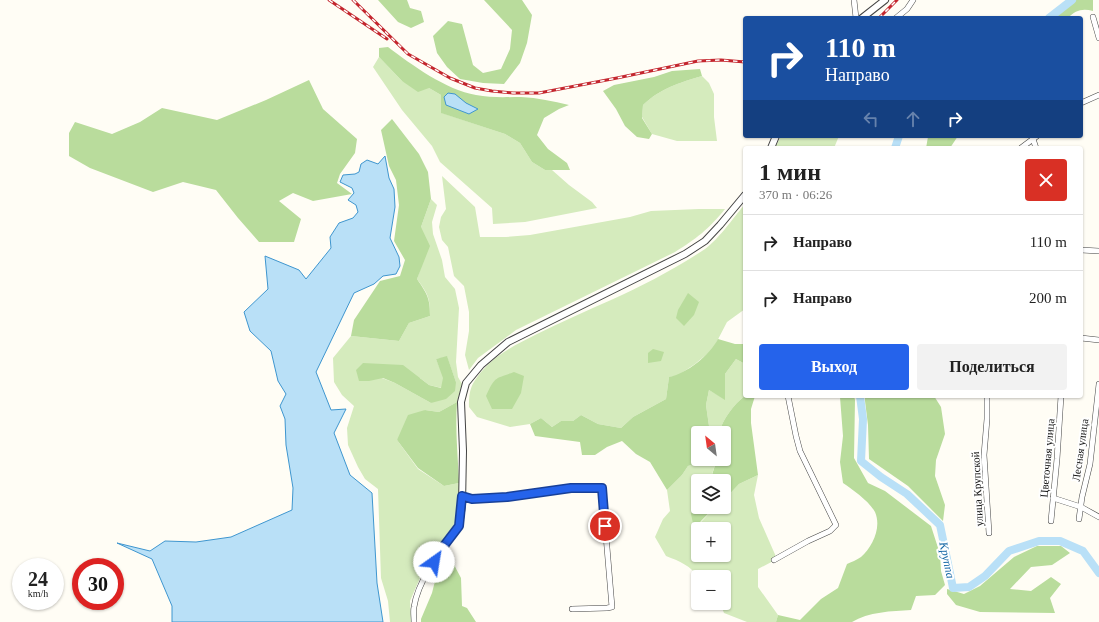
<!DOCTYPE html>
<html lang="ru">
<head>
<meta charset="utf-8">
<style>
  :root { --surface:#fff; --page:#f2f2f2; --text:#222; --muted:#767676; --line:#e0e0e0; --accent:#2563eb }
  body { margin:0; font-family:"Times New Roman",serif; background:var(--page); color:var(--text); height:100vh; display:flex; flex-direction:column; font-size:15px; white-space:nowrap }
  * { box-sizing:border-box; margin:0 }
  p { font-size:13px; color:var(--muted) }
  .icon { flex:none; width:22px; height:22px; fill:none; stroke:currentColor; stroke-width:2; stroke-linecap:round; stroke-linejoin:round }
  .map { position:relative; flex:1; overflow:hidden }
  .details { position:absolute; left:743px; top:146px; width:340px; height:252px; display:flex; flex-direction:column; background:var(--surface); border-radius:4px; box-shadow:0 1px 3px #0004 }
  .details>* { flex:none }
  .banner { position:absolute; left:743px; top:16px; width:340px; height:122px; border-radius:4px; box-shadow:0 1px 3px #0004; background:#1a4fa0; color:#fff; overflow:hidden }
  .needle { width:26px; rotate:331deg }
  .buttons { position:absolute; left:691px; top:426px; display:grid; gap:8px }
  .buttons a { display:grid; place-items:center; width:40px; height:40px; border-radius:4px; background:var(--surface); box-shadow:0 1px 3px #0004; font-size:20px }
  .speed { position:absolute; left:12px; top:558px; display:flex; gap:8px; font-size:20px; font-weight:700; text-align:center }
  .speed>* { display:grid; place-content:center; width:52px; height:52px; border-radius:50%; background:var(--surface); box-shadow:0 1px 3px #0004; line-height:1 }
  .speed small { font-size:10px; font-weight:400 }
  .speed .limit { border:6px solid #d22; background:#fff; color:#111 }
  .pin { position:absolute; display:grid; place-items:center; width:34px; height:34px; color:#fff; margin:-17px; border:2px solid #fff; border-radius:50%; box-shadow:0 1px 4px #0007 }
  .me { position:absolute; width:44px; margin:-22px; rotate:32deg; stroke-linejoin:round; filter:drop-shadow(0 0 3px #0008) }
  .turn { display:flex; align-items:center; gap:14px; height:84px; padding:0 16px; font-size:18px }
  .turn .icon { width:52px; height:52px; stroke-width:2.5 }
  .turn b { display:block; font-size:28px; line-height:34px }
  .lanes { display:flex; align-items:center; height:38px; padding:0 16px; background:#0003; justify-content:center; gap:20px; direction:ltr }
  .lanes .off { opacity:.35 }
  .round { display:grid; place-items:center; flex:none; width:42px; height:42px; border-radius:4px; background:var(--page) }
  .summary { display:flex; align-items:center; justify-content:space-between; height:68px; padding:0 16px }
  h1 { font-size:24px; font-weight:700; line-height:30px }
  .button { display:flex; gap:8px; margin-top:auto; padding:8px 16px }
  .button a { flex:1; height:46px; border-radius:4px; background:var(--accent); color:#fff; font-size:16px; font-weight:700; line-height:46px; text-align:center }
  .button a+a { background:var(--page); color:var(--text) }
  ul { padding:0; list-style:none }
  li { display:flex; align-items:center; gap:12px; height:56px; padding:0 16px; border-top:1px solid var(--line) }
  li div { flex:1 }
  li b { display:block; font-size:15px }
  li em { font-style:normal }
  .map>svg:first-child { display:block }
  .green { fill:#d5ebbd; fill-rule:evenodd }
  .forest { fill:#b9dc9c }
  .water { fill:#b9e0f7; stroke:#3f96cf }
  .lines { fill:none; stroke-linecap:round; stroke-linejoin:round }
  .river { stroke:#b9e0f7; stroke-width:8 }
  .minor-casing { stroke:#444; stroke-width:6 }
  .tertiary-casing { stroke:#444; stroke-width:8 }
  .minor { stroke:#fff; stroke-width:5 }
  .tertiary { stroke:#fff; stroke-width:6 }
  .rail-casing { stroke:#c4262e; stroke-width:3 }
  .rail { stroke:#fff; stroke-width:1.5; stroke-dasharray:4.5; stroke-linecap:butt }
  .route-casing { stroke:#184099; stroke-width:10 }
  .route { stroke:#2563eb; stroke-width:7 }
  .labels { text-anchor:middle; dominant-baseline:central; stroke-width:4; stroke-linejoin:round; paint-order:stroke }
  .street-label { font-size:11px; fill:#111; stroke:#fff }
  .water-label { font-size:12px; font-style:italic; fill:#1768a6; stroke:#fff }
</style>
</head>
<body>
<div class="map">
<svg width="1099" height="622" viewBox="0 0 1099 622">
  <rect width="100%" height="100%" fill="#fffdf5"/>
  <g class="green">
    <polygon points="379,57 402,81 429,88 441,95 442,113 505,134 520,143 532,162 545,170 552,170 569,185 592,202 597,208 525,222 493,224 492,208 440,162 432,146 402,110 373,67"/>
    <path d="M702,76L709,83L714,94V117L717,141H677L652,134L642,117L643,105C661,88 679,83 702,76Z"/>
    <polygon points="781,136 847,136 839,136 834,148 775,148"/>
    <path d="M442,176L475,207L480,237H506L530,235L630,217L651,211L699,209H725C709,229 696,239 675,252L516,330L478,358L469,370L465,355L469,331V312L464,286L454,276L448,247L442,240L439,227L441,217L446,209Z"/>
    <path d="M431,199L437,205L432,222L433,234L442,260L445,277L455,289L459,308L456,362L458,377L462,384L457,402L439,412L425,410L397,440L418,469L444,486L459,483V498L455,523L442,541L420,578L410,601L411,622H390L388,601L381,578L378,489L365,479L358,467L348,445L347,428L354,406L342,395L334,382L333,358L351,336L399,341L409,323L430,316C430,297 428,294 417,279L421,267V227ZM447,357L456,382L431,403L395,383L382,378H420L429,385L442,388L444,378L436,359Z"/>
    <path d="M745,204V309L727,322L713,349L695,364L677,376L669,377L666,399L633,417L621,428L598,424L581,415L573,421H561L552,427L541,418L530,424L510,427L477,417L469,407C469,390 471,384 482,371C496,354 517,344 537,334C561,322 586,311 611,300C642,286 673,270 702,251C717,242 733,218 745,204Z"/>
    <path d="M736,359L745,364V396C733,405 723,419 719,433H710L706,405L709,390L725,399V374Z"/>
    <path d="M699,459H717L711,477L712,481H698V501L692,514L701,522L715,507H724V500L739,484L758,475L754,495L759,518L777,559L758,569V587L778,615L776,622H747L724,613L720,603H724V577H698V578C692,566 679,561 666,556L655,537L663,519L670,511L667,490L682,475L688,466L698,463ZM698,529H724V555H698Z"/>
  </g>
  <g class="forest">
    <polygon points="378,0 407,0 410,8 421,11 424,22 411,28 398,22"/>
    <polygon points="484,0 522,0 532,15 527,43 520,63 504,84 483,83 460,79 447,67 437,53 433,36 448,21 462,24 473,65 483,73 501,69 510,49 512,30"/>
    <path d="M1076,0H1093V11C1083,8 1075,10 1068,18H1054Z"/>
    <path d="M388,47C412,65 446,90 476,95C491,98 506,97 521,97C538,98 553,101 569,105L559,109L544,118L537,135L548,149L567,163L570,170H545L532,162L520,143L505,134L441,113V95L429,88L418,92L402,81L379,57V48Z"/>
    <path d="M700,69L702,76C679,83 661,88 643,105L642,118L652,134L649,139L637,137L625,126L616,109L603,91L614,85L654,77L672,71Z"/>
    <polygon points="309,80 323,109 357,139 355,153 340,174 337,183 352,194 313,201 293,193 279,201 301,219 294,242 259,242 238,218 216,190 183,182 153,192 90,168 69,156 69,133 75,122 112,134 140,122 162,108 217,120 266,100"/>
    <path d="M392,119L419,154L428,172L431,199L421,227L430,246L417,279C427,294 430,297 430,316L409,323L399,341L351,336L354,320L380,281L400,276L405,260L394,241L399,205L396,180L389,166L381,130Z"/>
    <polygon points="932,136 958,136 950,148 926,148 928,137"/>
    <polygon points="688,293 699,302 694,315 684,326 676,318 678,310"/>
    <path d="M718,339L735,344H745V364L736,359L725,374V400L709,390L706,405L710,433H698V459H699L698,463L688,466L682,475L667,490L650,462L636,454L622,441L607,447L595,455H582L580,442L535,436L530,424L541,418L552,427L561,421H573L581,415L598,424L621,428L633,417L666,399L669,377C686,374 710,355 718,339Z"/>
    <polygon points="653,349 664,352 661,361 648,363 648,353"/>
    <polygon points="447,356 456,382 455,391 446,399 431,403 395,383 383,378 369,381 359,381 356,370 363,363 403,365 429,385 441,388 443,378 436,359"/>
    <path d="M514,372L524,376L521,393L512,409H492L486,396C495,376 495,379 514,372Z"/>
    <path d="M745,396H755L751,409V423L758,475L739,484L724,500V481H712L711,478L717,459H724V433H719C723,419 733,405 745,396Z"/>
    <path d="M841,396H854L855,400L854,458L868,483L885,491L931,526L940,554L941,571L945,585L935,595L916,596L911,610C892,611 868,612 852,622H776L778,615L800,620L821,599L838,588L847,564C851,562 857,560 861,557C872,547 882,528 875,512C869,501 853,490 843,483L840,462L843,436L840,397Z"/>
    <polygon points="865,396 934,396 941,407 945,434 936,460 935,476 945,505 943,521 908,486 869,459 868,425 865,401"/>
    <path d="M457,402C455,429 458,456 459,483L444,486L418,468L397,440L408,415L425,410L439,412Z"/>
    <polygon points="698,501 698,507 715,507 694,528 691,514"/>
    <polygon points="1037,546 1061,546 1070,553 1052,565 1031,567 1010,589 1031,591 1051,577 1061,584 1050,598 1055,613 980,612 956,605 947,594 947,589 964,594 980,586 1014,557"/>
    <polygon points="452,561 461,578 462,606 467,608 476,622 421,622 421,619 432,593 438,569"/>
  </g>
  <g class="water">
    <polygon points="448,93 455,94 466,103 478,109 469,114 446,105 444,97"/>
    <polygon points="385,156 389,178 394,189 395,207 390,238 399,257 400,266 396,274 383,276 374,284 354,293 316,372 331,410 346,409 334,433 350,475 372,493 377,583 383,622 172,622 172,606 152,559 117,543 150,551 165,541 196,542 231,537 292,510 293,488 286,445 285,419 280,406 286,394 278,381 271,351 250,331 244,312 268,289 265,256 299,270 306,279 331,248 330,237 339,223 353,218 358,212 356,205 348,200 354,193 352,188 340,182 343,175 355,174 359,172 361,164 367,160 378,164"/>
  </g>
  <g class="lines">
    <g class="river">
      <polyline points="1049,18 1072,0"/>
      <polyline points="895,148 899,136"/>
      <polyline points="860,396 863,419 861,461 881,477 907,494 940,525 953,588 969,587 985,576 1009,551 1039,541 1060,541 1083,551 1099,573"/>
    </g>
    <defs>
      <g id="minor">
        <polyline points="854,0 856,18"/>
        <polyline points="1093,17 1099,38"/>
        <polyline points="896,18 907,9 913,0"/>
        <polyline points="1081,103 1099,95"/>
        <polyline points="1033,139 1036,148"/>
        <polyline points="1021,148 1037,136"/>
        <polyline points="1081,250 1099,251"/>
        <polyline points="1081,338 1099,340"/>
        <polyline points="987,396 987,419 984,455 989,533"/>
        <polyline points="462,496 472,499 507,497 571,488 602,488 612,607 607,608 572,609"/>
        <polyline points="1053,498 1081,507 1099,517"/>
        <polyline points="1079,519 1082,497 1090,464 1099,384"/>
        <polyline points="1051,521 1057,459 1061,396"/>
        <polyline points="774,560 808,541 830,531 836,525 800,451 796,436 788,396"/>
        <path d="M414,622C414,617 413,611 414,607C418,579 443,548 459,526"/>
      </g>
      <g id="tertiary">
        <polyline points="862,18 885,0"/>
        <polyline points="771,148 776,136"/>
        <polyline points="459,526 462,505 463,451 461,402 466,383 481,365 508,342 685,254 705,241 720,225 745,195"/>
      </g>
    </defs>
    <use href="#minor" class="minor-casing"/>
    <use href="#tertiary" class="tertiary-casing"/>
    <use href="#minor" class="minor"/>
    <use href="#tertiary" class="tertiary"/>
    <defs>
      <g id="rail">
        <polyline points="329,0 387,39"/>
        <polyline points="353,0 408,54 450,78 475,88 492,91 513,93 539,93 617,78 698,61 721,60 745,62"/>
        <polyline points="879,18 897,0"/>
      </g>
    </defs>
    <use href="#rail" class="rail-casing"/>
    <use href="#rail" class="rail"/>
  </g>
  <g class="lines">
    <defs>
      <polyline id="route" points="434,562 440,551 459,526 462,496 472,499 507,497 571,488 602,488 605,526"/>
    </defs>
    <use href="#route" class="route-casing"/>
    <use href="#route" class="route"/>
  </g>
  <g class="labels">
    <g class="street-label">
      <text transform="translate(1080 450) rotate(-82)">Лесная улица</text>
      <text transform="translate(1047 458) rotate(-85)">Цветочная улица</text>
      <text transform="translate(977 489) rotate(-93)">улица Крупской</text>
    </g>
    <g class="water-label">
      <text transform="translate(947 560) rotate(78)">Круппа</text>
    </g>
  </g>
</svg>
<div class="buttons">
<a><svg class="needle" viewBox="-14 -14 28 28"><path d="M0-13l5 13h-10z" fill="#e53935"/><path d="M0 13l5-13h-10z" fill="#767676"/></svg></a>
<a><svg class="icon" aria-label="layers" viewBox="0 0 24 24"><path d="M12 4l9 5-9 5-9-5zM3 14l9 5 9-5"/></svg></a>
<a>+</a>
<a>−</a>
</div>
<div class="speed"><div>24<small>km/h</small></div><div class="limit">30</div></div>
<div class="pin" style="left:605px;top:526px;background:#d93025"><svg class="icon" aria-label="arrive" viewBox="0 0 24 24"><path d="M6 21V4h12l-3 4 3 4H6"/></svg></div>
<svg class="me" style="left:434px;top:562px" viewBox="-20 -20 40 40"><circle r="19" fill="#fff"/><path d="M0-13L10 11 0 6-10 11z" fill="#2563eb"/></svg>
<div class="banner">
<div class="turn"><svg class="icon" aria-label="right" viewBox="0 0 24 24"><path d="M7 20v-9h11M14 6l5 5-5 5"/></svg><div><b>110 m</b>Направо</div></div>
<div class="lanes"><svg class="icon off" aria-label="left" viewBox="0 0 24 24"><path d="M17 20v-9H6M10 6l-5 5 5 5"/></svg><svg class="icon off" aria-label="ahead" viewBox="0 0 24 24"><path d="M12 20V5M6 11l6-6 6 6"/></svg><svg class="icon" aria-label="right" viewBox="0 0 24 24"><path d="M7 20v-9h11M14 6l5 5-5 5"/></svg></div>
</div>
<section class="details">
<div class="summary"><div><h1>1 мин</h1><p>370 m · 06:26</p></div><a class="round" style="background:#d93025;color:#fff"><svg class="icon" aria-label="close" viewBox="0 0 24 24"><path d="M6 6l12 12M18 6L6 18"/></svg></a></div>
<ul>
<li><svg class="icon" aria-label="right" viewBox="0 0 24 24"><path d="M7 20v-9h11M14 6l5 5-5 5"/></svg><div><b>Направо</b></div><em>110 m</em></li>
<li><svg class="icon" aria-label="right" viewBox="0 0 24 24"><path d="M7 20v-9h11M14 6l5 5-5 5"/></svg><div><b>Направо</b></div><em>200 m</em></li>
</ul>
<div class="button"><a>Выход</a><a>Поделиться</a></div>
</section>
</div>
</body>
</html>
